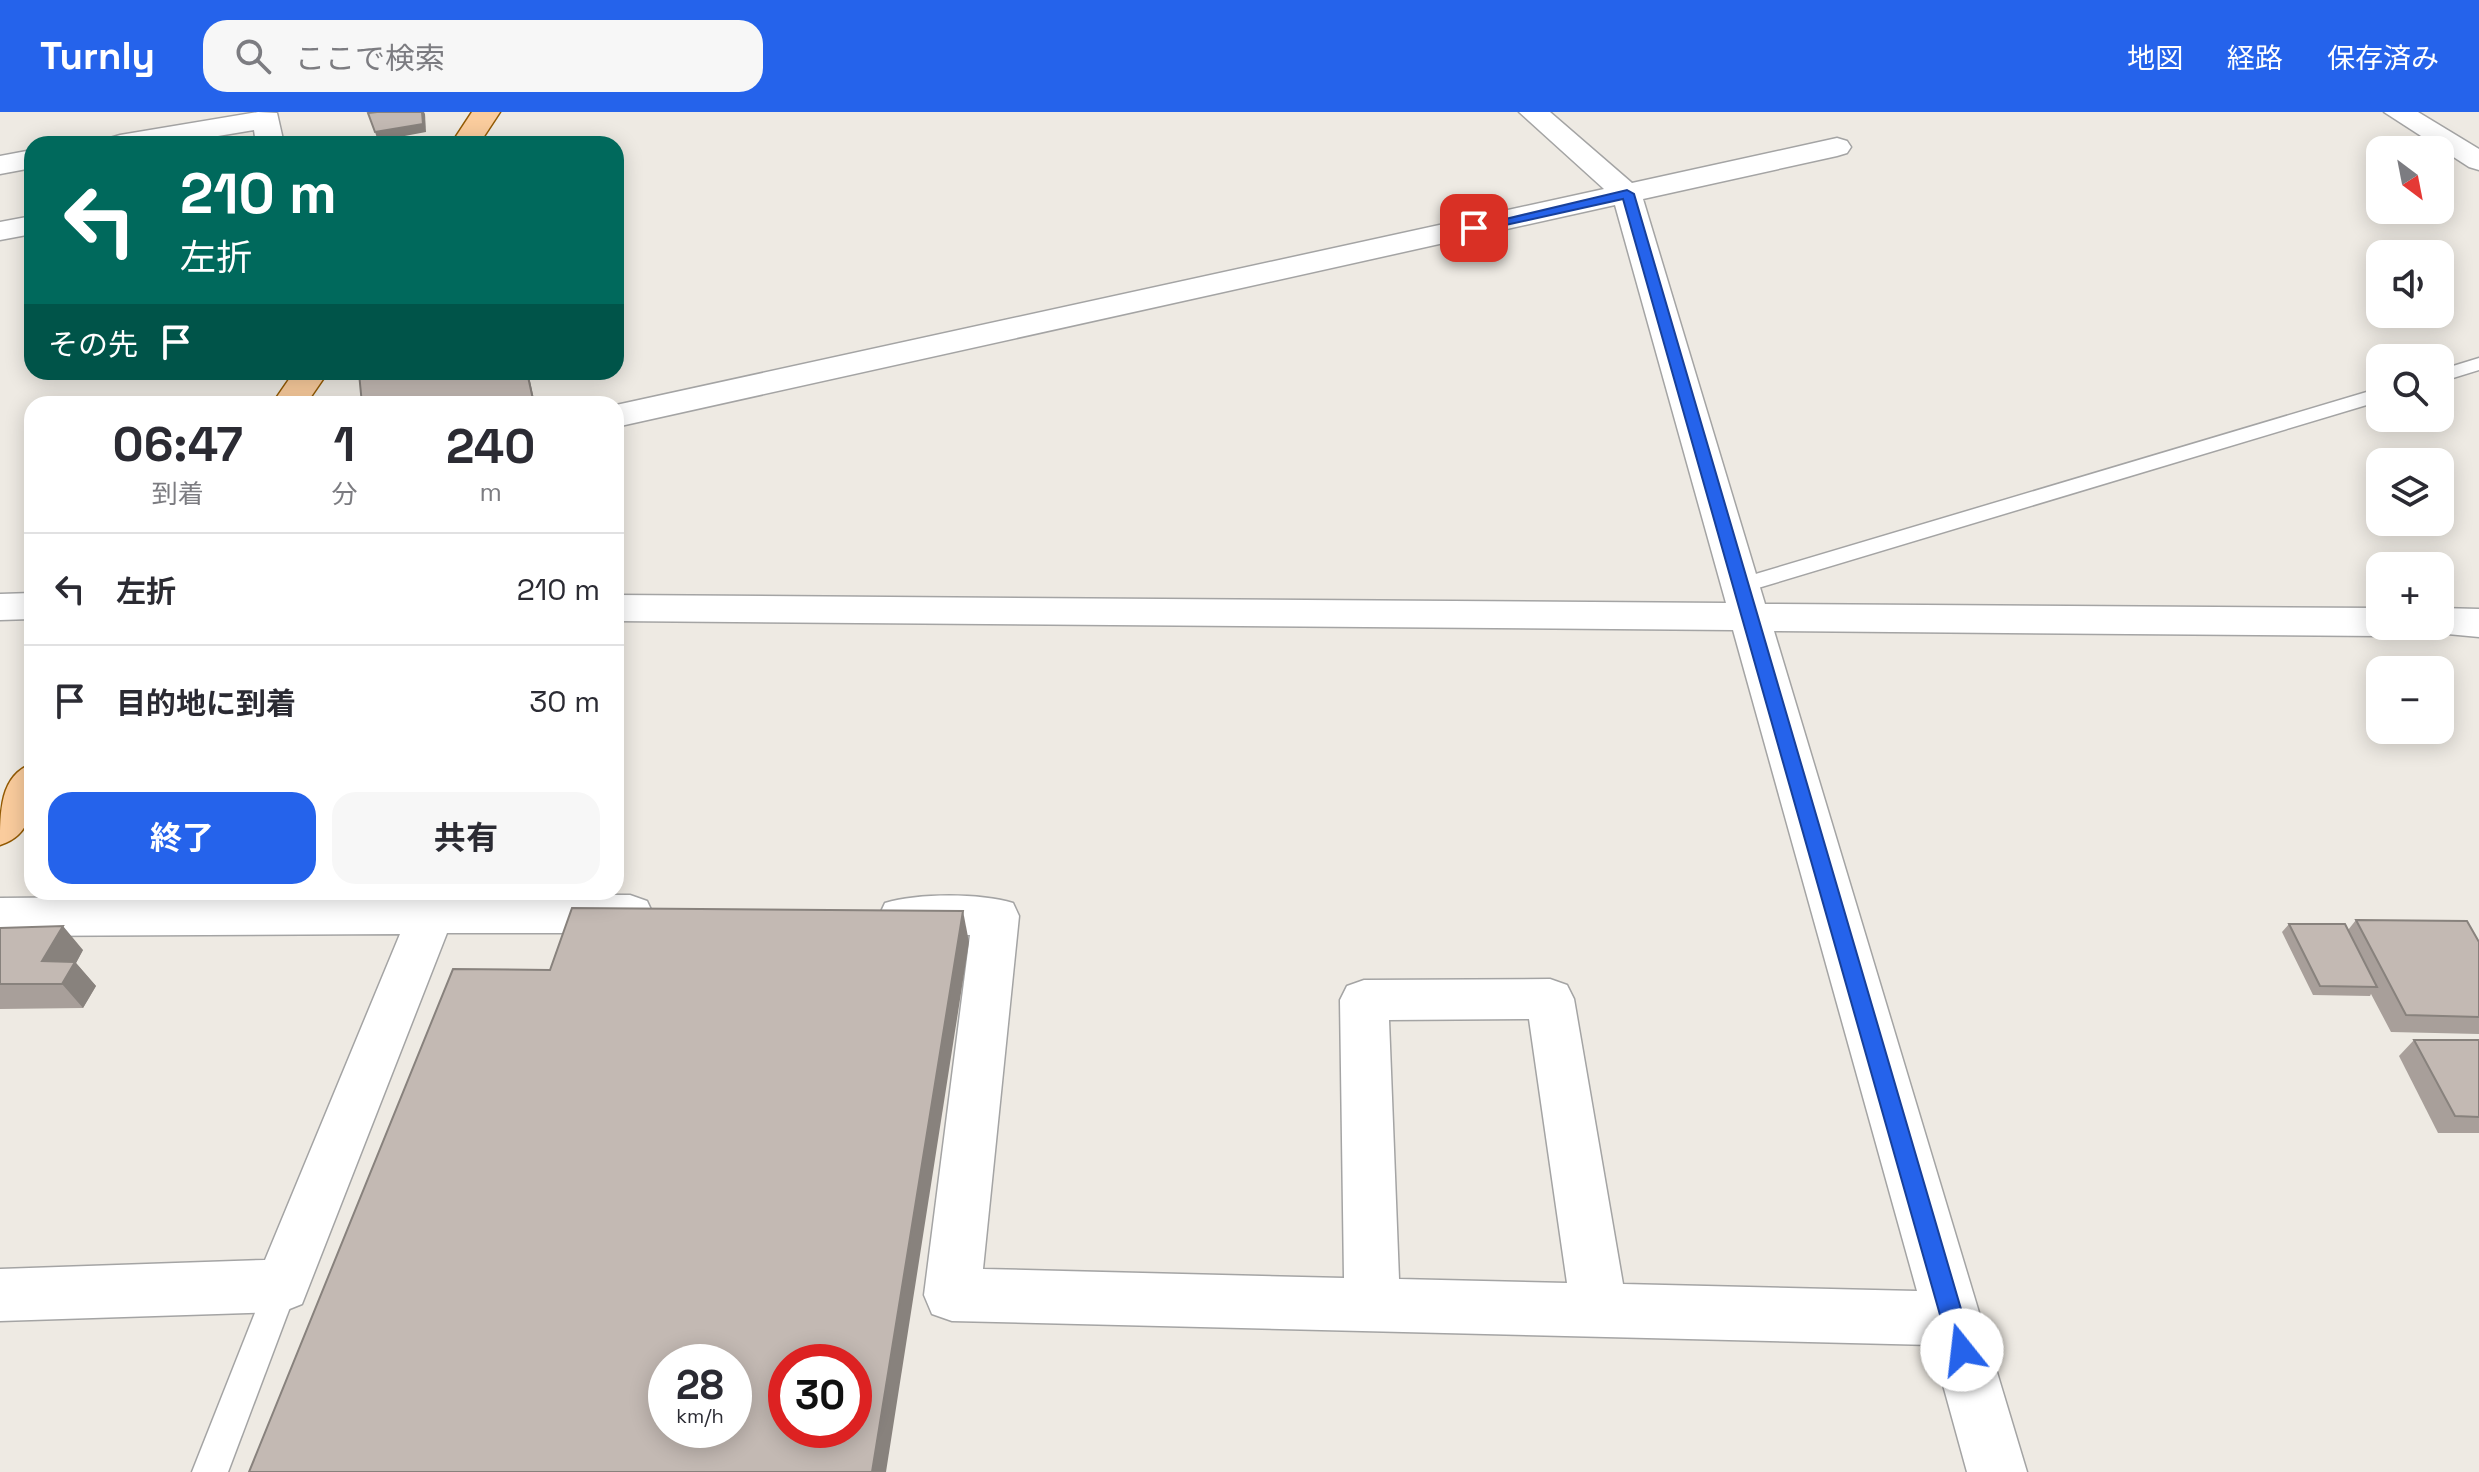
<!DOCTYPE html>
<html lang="ja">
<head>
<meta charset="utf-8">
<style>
  :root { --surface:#fff; --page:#f7f7f7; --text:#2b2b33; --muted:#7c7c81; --line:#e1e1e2; --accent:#2563eb }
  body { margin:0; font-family:"Space Grotesk","Noto Sans JP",sans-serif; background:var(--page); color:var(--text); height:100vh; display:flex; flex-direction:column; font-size:30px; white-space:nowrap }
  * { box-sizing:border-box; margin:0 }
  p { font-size:26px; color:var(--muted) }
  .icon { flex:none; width:44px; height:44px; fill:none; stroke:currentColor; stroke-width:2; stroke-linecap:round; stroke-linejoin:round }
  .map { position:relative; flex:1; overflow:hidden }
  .details { position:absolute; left:24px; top:284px; width:600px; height:504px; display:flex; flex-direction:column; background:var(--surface); border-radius:24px; box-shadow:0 4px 20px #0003 }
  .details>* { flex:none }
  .hud { position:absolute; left:24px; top:24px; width:600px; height:244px; border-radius:24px; box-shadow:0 4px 20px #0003; background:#00695c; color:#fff; overflow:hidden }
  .needle { width:52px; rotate:148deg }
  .tools { position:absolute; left:2366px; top:24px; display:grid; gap:16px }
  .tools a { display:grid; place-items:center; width:88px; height:88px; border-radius:16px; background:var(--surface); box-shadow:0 4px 20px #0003; font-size:40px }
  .speed { position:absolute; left:648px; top:1232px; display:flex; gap:16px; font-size:40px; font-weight:700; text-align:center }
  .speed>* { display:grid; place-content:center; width:104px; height:104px; border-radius:50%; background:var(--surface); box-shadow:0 4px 20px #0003; line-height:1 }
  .speed small { font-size:20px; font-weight:400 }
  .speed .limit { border:12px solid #d22; background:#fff; color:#111 }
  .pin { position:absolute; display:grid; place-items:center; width:68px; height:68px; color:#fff; margin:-34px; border-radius:16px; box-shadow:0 4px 12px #0006 }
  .me { position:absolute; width:88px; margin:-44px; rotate:344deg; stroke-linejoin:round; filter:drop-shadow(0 0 6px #0008) }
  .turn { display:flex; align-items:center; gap:28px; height:168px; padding:0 24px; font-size:36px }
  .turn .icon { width:104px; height:104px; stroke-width:2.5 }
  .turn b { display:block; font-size:56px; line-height:68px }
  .then { display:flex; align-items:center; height:76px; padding:0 24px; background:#0003; gap:16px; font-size:30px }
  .eta { display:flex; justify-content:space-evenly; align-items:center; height:136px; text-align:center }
  .eta b { font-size:48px; font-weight:700; line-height:56px }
  .action { display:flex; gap:16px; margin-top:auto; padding:16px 24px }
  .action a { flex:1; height:92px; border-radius:24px; background:var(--accent); color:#fff; font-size:32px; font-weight:700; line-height:92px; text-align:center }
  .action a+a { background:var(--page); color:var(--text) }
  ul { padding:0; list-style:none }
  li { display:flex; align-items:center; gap:24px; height:112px; padding:0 24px; border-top:2px solid var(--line) }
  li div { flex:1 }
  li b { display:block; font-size:30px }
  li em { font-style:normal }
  header { display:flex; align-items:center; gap:48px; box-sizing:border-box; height:112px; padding:0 40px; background:var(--accent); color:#fff }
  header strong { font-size:38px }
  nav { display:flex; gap:44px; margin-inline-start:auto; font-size:28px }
  .search { width:560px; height:72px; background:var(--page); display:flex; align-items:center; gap:20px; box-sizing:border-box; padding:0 28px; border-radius:24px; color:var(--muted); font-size:30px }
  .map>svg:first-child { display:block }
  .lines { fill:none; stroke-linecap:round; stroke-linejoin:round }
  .lane-casing { stroke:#a4a4a4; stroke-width:3 }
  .street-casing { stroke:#a4a4a4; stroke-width:3 }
  .primary-casing { stroke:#935a03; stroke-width:3 }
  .lane { fill:#fff; fill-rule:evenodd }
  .street { fill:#fff; fill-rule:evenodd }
  .primary { fill:#facc9d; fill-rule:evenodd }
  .wall { fill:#a89f9a }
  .shaded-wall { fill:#88827d }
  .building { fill:#c3b9b3; stroke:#88827d; stroke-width:2; fill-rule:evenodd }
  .route { fill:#2563eb; stroke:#184099; stroke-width:2 }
</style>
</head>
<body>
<header>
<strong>Turnly</strong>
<div class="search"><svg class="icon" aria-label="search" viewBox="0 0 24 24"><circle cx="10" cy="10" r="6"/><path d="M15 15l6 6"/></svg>ここで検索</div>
<nav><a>地図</a><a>経路</a><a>保存済み</a></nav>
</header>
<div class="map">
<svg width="2479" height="1360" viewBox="0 0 2479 1360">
  <rect width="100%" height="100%" fill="#eeeae3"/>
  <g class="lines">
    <defs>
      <g id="lane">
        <polygon points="2479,246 2479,258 2440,270 2440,258"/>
        <polygon points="2380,276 2380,289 1748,479 1740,482 1728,474 1732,469"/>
        <polygon points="282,1159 294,1163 298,1174 228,1360 192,1360 270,1163"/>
      </g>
      <g id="street">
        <polygon points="258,0 277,1 284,32 256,32 254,18 170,32 106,32 110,26 120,23"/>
        <path d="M1519,0H1550L1632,71L1837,26L1847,29L1851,35L1847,41L1837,44L1643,87L1765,492L2380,496V514H2398L2394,520L2380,524L1774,519L2027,1360H1967L1932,1233L952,1209L932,1202L924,1183L970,823H902L885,817L879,804L885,791C917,781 981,781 1013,791L1019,804L983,1157L1344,1166L1340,888L1347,874L1364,868L1550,867L1567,873L1574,887L1623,1172L1917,1179L1733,518L616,509V483L1726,491L1615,93L616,315V293L1604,77ZM1529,907L1567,1171L1399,1167L1389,908Z"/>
        <polygon points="2384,0 2418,0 2479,37 2479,58 2469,55"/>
        <polygon points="32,38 32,56 0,62 0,44"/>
        <polygon points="32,104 32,122 0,128 0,110"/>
        <polygon points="32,481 32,507 0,508 0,482"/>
        <polygon points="2440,496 2479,497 2479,525 2426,520 2422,514 2440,514"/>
        <polygon points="432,782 630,783 647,789 653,802 647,815 630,821 447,821 302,1192 282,1200 0,1209 0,1157 265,1148 400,822 0,824 0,786"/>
      </g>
      <g id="primary">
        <polygon points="472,0 500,0 479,32 451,32"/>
        <polygon points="294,260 328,260 306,292 272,292"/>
        <path d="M32,652C32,685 38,721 0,733C0,700 0,663 32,652Z"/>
      </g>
    </defs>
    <use href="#lane" class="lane-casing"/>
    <use href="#street" class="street-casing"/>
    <use href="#primary" class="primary-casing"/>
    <use href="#lane" class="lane"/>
    <use href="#street" class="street"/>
    <use href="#primary" class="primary"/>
  </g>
  <g class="wall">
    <polygon points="2356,808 2479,830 2479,922 2391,920 2371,882 2370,884 2313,883 2282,820 2289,812 2348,818"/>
    <polygon points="0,816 83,838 76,851 96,874 83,896 0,897"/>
    <polygon points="2414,928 2479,928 2479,1021 2438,1021 2399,944"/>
  </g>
  <g class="shaded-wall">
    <polygon points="422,0 424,0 425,2 426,20 378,29 375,20"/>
    <polygon points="527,260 528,260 535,292 534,292"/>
    <polygon points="963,799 969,830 886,1360 872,1360"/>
    <polygon points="63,814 83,838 76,851 96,874 83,896 42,849"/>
  </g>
  <g class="building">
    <polygon points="377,0 422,0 423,12 375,20 368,1"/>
    <polygon points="366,260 527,260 534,292 362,292 359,261"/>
    <path d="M572,796L963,799L872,1360H249L453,857L550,858ZM666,1250H734V1318H666ZM786,1250H854V1318H786Z"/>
    <polygon points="2356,808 2467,809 2479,830 2479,905 2406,903"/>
    <polygon points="2289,812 2345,812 2377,875 2320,874"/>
    <polygon points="63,814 42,849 75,850 62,872 0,872 0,816"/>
    <polygon points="2414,928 2479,928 2479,1005 2455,1004"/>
  </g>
  <polygon class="route" points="1627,78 1634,82 1973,1238 1970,1246 1962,1249 1953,1246 1950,1238 1623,87 1474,120 1468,116"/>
</svg>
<div class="tools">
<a><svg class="needle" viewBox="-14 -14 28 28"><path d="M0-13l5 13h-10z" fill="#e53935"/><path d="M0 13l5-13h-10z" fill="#7c7c81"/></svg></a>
<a><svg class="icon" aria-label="sound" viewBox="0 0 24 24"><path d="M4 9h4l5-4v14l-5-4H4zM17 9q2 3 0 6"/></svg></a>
<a><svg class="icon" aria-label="search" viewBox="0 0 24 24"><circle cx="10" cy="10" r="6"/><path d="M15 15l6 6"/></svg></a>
<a><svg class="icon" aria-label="layers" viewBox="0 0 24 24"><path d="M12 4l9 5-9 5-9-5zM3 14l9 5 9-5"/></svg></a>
<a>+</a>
<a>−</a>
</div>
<div class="speed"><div>28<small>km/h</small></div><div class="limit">30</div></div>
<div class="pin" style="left:1474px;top:116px;background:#d93025"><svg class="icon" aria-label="arrive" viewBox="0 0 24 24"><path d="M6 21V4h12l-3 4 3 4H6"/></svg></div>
<svg class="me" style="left:1962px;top:1238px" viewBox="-20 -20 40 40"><circle r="19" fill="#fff"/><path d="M0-13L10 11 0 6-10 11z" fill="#2563eb"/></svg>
<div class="hud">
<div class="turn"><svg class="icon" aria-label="left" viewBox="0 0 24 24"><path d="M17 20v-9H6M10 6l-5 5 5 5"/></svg><div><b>210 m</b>左折</div></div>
<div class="then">その先<svg class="icon" aria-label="arrive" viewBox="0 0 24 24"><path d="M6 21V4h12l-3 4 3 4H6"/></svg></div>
</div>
<section class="details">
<div class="eta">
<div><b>06:47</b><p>到着</p></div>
<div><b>1</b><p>分</p></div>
<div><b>240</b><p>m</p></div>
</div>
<ul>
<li><svg class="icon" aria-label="left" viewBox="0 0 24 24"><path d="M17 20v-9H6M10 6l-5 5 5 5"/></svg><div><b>左折</b></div><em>210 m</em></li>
<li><svg class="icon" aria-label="arrive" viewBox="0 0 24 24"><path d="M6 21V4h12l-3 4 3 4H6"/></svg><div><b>目的地に到着</b></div><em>30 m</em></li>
</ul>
<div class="action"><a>終了</a><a>共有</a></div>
</section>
</div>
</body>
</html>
